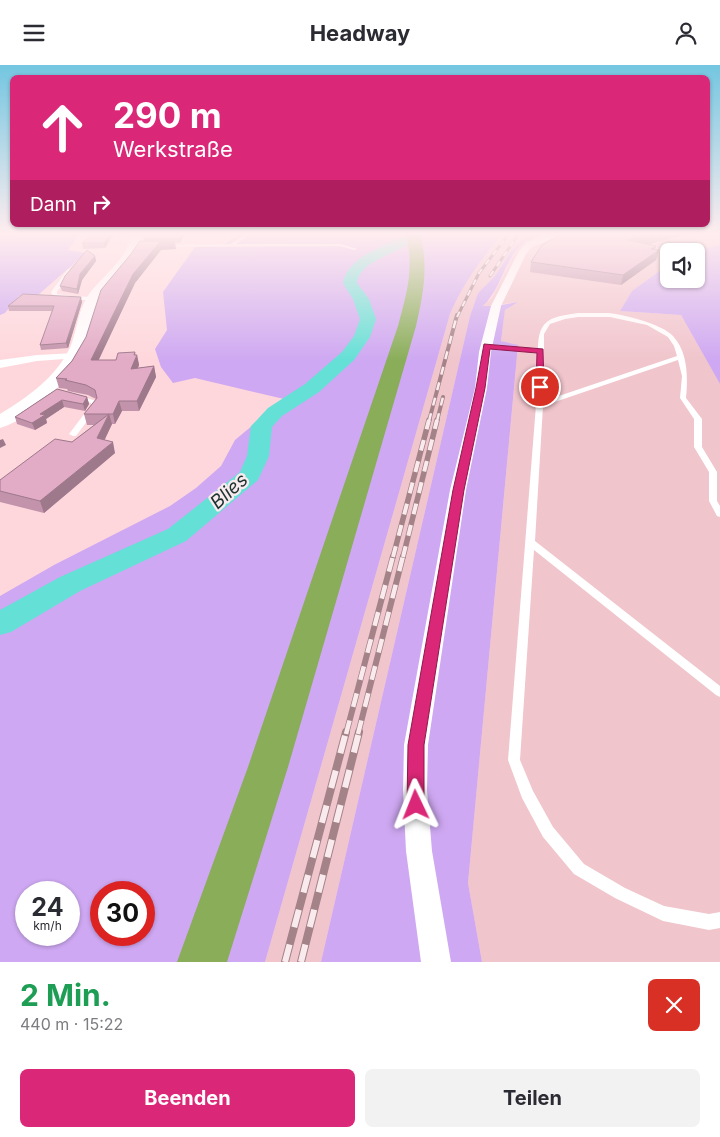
<!DOCTYPE html>
<html lang="de">
<head>
<meta charset="utf-8">
<style>
  :root { --surface:#fff; --page:#f2f2f3; --text:#2b2b33; --muted:#7c7c81; --accent:#db2777 }
  body { margin:0; font-family:Inter,sans-serif; background:var(--page); color:var(--text); height:100vh; display:flex; flex-direction:column; font-size:19px; white-space:nowrap }
  * { box-sizing:border-box; margin:0 }
  p { font-size:16px; color:var(--muted) }
  .icon { flex:none; width:28px; height:28px; fill:none; stroke:currentColor; stroke-width:2; stroke-linecap:round; stroke-linejoin:round }
  .map { position:relative; height:897px; overflow:hidden }
  .side { display:flex; flex-direction:column; background:var(--surface); flex:1 }
  .side>* { flex:none }
  .banner { position:absolute; left:10px; top:10px; width:700px; height:152px; border-radius:8px; box-shadow:0 1px 4px #0004; background:#db2777; color:#fff; overflow:hidden }
  .fabs { position:absolute; left:660px; top:178px; display:grid; gap:10px }
  .fabs a { display:grid; place-items:center; width:45px; height:45px; border-radius:8px; background:var(--surface); box-shadow:0 1px 4px #0004; font-size:25px }
  .speed { position:absolute; left:15px; top:816px; display:flex; gap:10px; font-size:25px; font-weight:700; text-align:center }
  .speed>* { display:grid; place-content:center; width:65px; height:65px; border-radius:50%; background:var(--surface); box-shadow:0 1px 4px #0004; line-height:1 }
  .speed small { font-size:12px; font-weight:400 }
  .speed .limit { border:8px solid #d22; background:#fff; color:#111 }
  .pin { position:absolute; display:grid; place-items:center; width:42px; height:42px; color:#fff; margin:-21px; border:2px solid #fff; border-radius:50%; box-shadow:0 1px 5px #0007 }
  .me { position:absolute; width:55px; margin:-28px; rotate:358deg; stroke-linejoin:round; filter:drop-shadow(0 0 4px #0008) }
  .turn { display:flex; align-items:center; gap:18px; height:105px; padding:0 20px; font-size:22px }
  .turn .icon { width:65px; height:65px; stroke-width:2.5 }
  .turn b { display:block; font-size:35px; line-height:42px }
  .then { display:flex; align-items:center; height:48px; padding:0 20px; background:#0003; gap:10px; font-size:19px }
  .round { display:grid; place-items:center; flex:none; width:52px; height:52px; border-radius:8px; background:var(--page) }
  .overview { display:flex; align-items:center; justify-content:space-between; height:85px; padding:0 20px }
  h1 { font-size:30px; font-weight:700; line-height:38px; color:#1e9e55 }
  .button { display:flex; gap:10px; margin-top:auto; padding:10px 20px }
  .button a { flex:1; height:58px; border-radius:8px; background:var(--accent); color:#fff; font-size:20px; font-weight:700; line-height:58px; text-align:center }
  .button a+a { background:var(--page); color:var(--text) }
  header { display:flex; justify-content:space-between; align-items:center; height:65px; padding:0 20px; background:var(--surface); font-size:22px; font-weight:700 }
  .map>svg:first-child { display:block }
  .built { fill:#f0c5cc }
  .green { fill:#cea8f2; fill-rule:evenodd }
  .lines { fill:none; stroke-linecap:round; stroke-linejoin:round }
  .river { fill:#64e0d6; fill-rule:evenodd }
  .lane { fill:#fff; fill-rule:evenodd }
  .street { fill:#fff; fill-rule:evenodd }
  .secondary { fill:#fff; fill-rule:evenodd }
  .highway { fill:#89ad59; fill-rule:evenodd }
  .rail-far4-casing { stroke:#a38388; stroke-width:3 }
  .rail-far3-casing { stroke:#a38388; stroke-width:4 }
  .rail-far2-casing { stroke:#a38388; stroke-width:5.5 }
  .rail-far1-casing { stroke:#a38388; stroke-width:6 }
  .rail-casing { stroke:#a38388; stroke-width:8 }
  .rail-far4 { stroke:#f9ebed; stroke-width:2; stroke-dasharray:6; stroke-linecap:butt }
  .rail-far3 { stroke:#f9ebed; stroke-width:2.5; stroke-dasharray:8; stroke-linecap:butt }
  .rail-far2 { stroke:#f9ebed; stroke-width:4; stroke-dasharray:11; stroke-linecap:butt }
  .rail-far1 { stroke:#f9ebed; stroke-width:4.5; stroke-dasharray:14; stroke-linecap:butt }
  .rail { stroke:#f9ebed; stroke-width:6; stroke-dasharray:18; stroke-linecap:butt }
  .wall { fill:#c293aa }
  .shaded-wall { fill:#9e788b }
  .building { fill:#e2abc6; stroke:#9e788b }
  .route { fill:#db2777; stroke:#8e194d }
  .labels { text-anchor:middle; dominant-baseline:central; stroke-width:4.5; stroke-linejoin:round; paint-order:stroke }
  .water-label { font-size:19px; font-style:italic; fill:#1c3230; stroke:#f9ebed }
</style>
</head>
<body>
<header><svg class="icon" aria-label="menu" viewBox="0 0 24 24"><path d="M4 6h16M4 12h16M4 18h16"/></svg>Headway<svg class="icon" aria-label="person" viewBox="0 0 24 24"><circle cx="12" cy="8" r="4"/><path d="M4 21q1-7 8-7t8 7"/></svg></header>
<div class="map">
<svg width="720" height="897" viewBox="0 0 720 897">
  <rect width="100%" height="100%" fill="#fed7dc"/>
  <g class="built">
    <polygon points="502,170 532,170 522,175 511,186 495,211 478,228 470,251 321,897 265,897 450,249 460,227 472,206"/>
    <polygon points="720,170 720,180 689,186 669,186 669,199 632,226 620,246 681,250 720,319 720,897 482,897 468,818 518,281 501,276 505,245 517,237 482,242 492,233 515,188 523,177 540,171"/>
  </g>
  <g class="green">
    <polygon points="0,170 79,170 68,185 86,188 38,230 19,231 5,248 0,250"/>
    <path d="M238,170H502C480,195 463,219 450,249L265,897H0V531L54,500L170,441L196,423L221,401L235,375L284,334L195,313L173,318L161,302L155,284L167,265L163,227L195,182H220ZM26,828H69V870H26ZM101,828H144V870H101Z"/>
    <path d="M532,170H540C534,173 527,175 522,179C504,196 501,224 483,241H496L518,237L505,245L501,276L518,280L468,818L482,897H321L470,251L478,228L495,211L511,186L522,175Z"/>
    <polygon points="720,180 720,319 681,250 620,246 632,226 669,199 669,214 696,214 696,186 689,186"/>
  </g>
  <g class="lines">
    <path class="river" d="M406,170H422C406,187 360,193 357,218L369,234L376,254L370,272L354,295L319,327L282,351L272,362L269,391L258,415L186,476L80,526L11,567L0,570V545L60,512L168,464L240,407L247,391L251,361L255,357L268,343L305,319L342,287L354,271L360,254L353,234L343,218C347,192 385,181 406,170Z"/>
    <g class="lane">
      <polygon points="244,170 249,170 236,179 340,179 357,184 355,185 340,181 164,182 162,181 164,180 231,179"/>
      <polygon points="68,204 72,205 57,227 57,229 72,231 93,232 95,233 95,235 72,235 53,231 51,227"/>
      <path d="M578,248C588,248 599,248 609,248C625,250 662,259 673,271C688,287 688,313 686,333L702,354V382L717,407V436L720,441V452L717,451L709,436V407L694,382V354L680,333L682,311L678,295L543,341L535,476L720,621V632L716,630L534,485L520,695L533,726L553,762L584,799L625,823L664,841L709,849L720,847V863L709,865L663,856L615,833L574,809L543,772L522,733L508,695L536,340L538,288L486,283L483,281L486,279L538,284C538,254 551,252 578,248ZM578,252H610L647,260L668,272L674,281L677,291L544,336V269L550,259L565,254Z"/>
      <polygon points="78,330 96,336 99,340 76,371 73,371 69,369 91,340 91,338 76,333 75,332"/>
    </g>
    <g class="street">
      <polygon points="546,170 561,170 532,182 526,189 501,241 491,287 487,323 466,425 428,680 427,725 432,786 451,897 421,897 406,786 403,725 404,680 450,425 475,323 479,287 491,241 519,186 526,178"/>
      <polygon points="74,288 78,289 80,291 78,293 37,296 0,303 0,295 37,290"/>
    </g>
    <path class="secondary" d="M131,170H143C139,198 114,211 101,233C93,248 93,265 87,281C75,310 31,355 0,363V349C28,332 58,311 71,280C77,264 78,247 87,232C101,211 126,197 131,170Z"/>
    <path class="highway" d="M406,170H420C429,201 423,230 416,261L288,702L227,897H177L248,702L398,261C406,231 415,202 406,170Z"/>
    <defs>
      <g id="rail-far4">
        <polyline points="490,211 518,170"/>
        <polyline points="457,252 479,208 508,170"/>
      </g>
      <g id="rail-far3">
        <polyline points="429,356 457,250"/>
        <polyline points="437,356 443,332"/>
      </g>
      <g id="rail-far2">
        <polyline points="393,492 429,355"/>
        <polyline points="403,492 437,355"/>
      </g>
      <g id="rail-far1">
        <polyline points="346,669 393,491"/>
        <polyline points="358,669 403,491"/>
      </g>
      <g id="rail">
        <polyline points="285,897 346,667"/>
        <polyline points="301,897 359,667"/>
      </g>
    </defs>
    <use href="#rail-far4" class="rail-far4-casing"/>
    <use href="#rail-far3" class="rail-far3-casing"/>
    <use href="#rail-far2" class="rail-far2-casing"/>
    <use href="#rail-far1" class="rail-far1-casing"/>
    <use href="#rail" class="rail-casing"/>
    <use href="#rail-far4" class="rail-far4"/>
    <use href="#rail-far3" class="rail-far3"/>
    <use href="#rail-far2" class="rail-far2"/>
    <use href="#rail-far1" class="rail-far1"/>
    <use href="#rail" class="rail"/>
  </g>
  <g class="wall">
    <polygon points="113,170 105,183 83,184 82,178"/>
    <polygon points="184,170 180,178 175,178 176,184 161,185 135,218 98,295 116,295 137,290 139,300 138,303 154,301 156,312 139,346 122,346 115,359 112,359 104,375 115,388 44,448 0,437 0,415 72,377 94,360 87,360 84,349 96,334 88,330 68,326 67,324 59,323 56,313 72,296 144,176 144,174"/>
    <polygon points="686,170 649,179 656,181 655,184 656,195 621,220 530,207 531,197"/>
    <polygon points="95,191 96,196 82,215 78,229 62,226 60,221"/>
    <polygon points="82,237 68,283 41,285 40,280 53,246 9,246 8,241"/>
    <polygon points="57,324 87,332 89,339 85,346 64,342 46,354 47,358 35,365 17,359 15,352"/>
  </g>
  <g class="shaded-wall">
    <polygon points="109,170 113,170 105,183 104,178"/>
    <polygon points="182,170 184,170 180,178 179,174"/>
    <polygon points="647,170 686,170 625,185 627,175"/>
    <polygon points="174,176 176,184 161,185 135,218 94,305 91,295 133,209 160,177"/>
    <polygon points="656,181 654,188 659,185 656,195 621,220 623,210 651,184"/>
    <polygon points="95,191 96,196 82,215 78,229 77,224 80,209"/>
    <polygon points="81,232 82,237 68,283 66,278"/>
    <polygon points="135,287 136,293 137,290 139,300 133,315 131,304"/>
    <polygon points="154,301 156,312 139,346 137,336"/>
    <polygon points="87,332 89,339 85,346 83,339"/>
    <polygon points="62,335 64,342 46,354 47,358 35,365 32,358 40,349"/>
    <polygon points="119,336 122,346 115,359 113,349"/>
    <polygon points="109,349 112,359 100,385 97,373"/>
    <polygon points="3,374 6,380 0,383 0,375"/>
    <polygon points="113,377 115,388 44,448 40,436"/>
  </g>
  <g class="building">
    <polygon points="91,170 109,170 104,178 82,178"/>
    <polygon points="144,170 182,170 179,174 144,174"/>
    <polygon points="560,170 647,170 627,175 656,181 651,184 659,185 623,210 531,197 542,180"/>
    <polygon points="140,176 174,176 160,177 133,209 91,295 116,295 118,288 135,287 134,290 137,290 131,304 154,301 137,336 119,336 113,349 109,349 97,373 113,377 40,436 0,426 0,415 55,374 72,377 109,349 84,349 97,333 95,325 86,320 65,315 67,314 56,313 72,296 86,272 101,225 131,189"/>
    <polygon points="87,185 95,191 80,209 77,224 60,221 65,211"/>
    <polygon points="23,229 81,232 66,278 40,280 54,241 8,241"/>
    <polygon points="57,324 87,332 83,339 62,335 40,349 45,350 32,358 15,352"/>
  </g>
  <linearGradient id="sky" x2="0" y2="1"><stop stop-color="#73c6e1"/><stop offset="0.57" stop-color="#ffedef"/><stop offset="1" stop-color="#ffedef" stop-opacity="0"/></linearGradient>
  <rect width="720" height="296" fill="url(#sky)"/>
  <polygon class="route" points="484,279 543,284 544,322 540,324 536,322 537,288 490,284 485,323 464,425 424,680 424,740 422,746 416,748 409,746 407,740 408,680 453,425 476,323"/>
  <g class="labels">
    <g class="water-label">
      <text transform="translate(229 426) rotate(-42)">Blies</text>
    </g>
  </g>
</svg>
<div class="fabs">
<a><svg class="icon" aria-label="sound" viewBox="0 0 24 24"><path d="M4 9h4l5-4v14l-5-4H4zM17 9q2 3 0 6"/></svg></a>
</div>
<div class="speed"><div>24<small>km/h</small></div><div class="limit">30</div></div>
<div class="pin" style="left:540px;top:322px;background:#d93025"><svg class="icon" aria-label="arrive" viewBox="0 0 24 24"><path d="M6 21V4h12l-3 4 3 4H6"/></svg></div>
<svg class="me" style="left:416px;top:740px" viewBox="-20 -20 40 40"><path d="M0-17L14 15 0 8-14 15z" fill="#db2777" stroke="#fff" stroke-width="4"/></svg>
<div class="banner">
<div class="turn"><svg class="icon" aria-label="ahead" viewBox="0 0 24 24"><path d="M12 20V5M6 11l6-6 6 6"/></svg><div><b>290 m</b>Werkstraße</div></div>
<div class="then">Dann<svg class="icon" aria-label="right" viewBox="0 0 24 24"><path d="M7 20v-9h11M14 6l5 5-5 5"/></svg></div>
</div>
</div>
<section class="side">
<div class="overview"><div><h1>2 Min.</h1><p>440 m · 15:22</p></div><a class="round" style="background:#d93025;color:#fff"><svg class="icon" aria-label="close" viewBox="0 0 24 24"><path d="M6 6l12 12M18 6L6 18"/></svg></a></div>
<div class="button"><a>Beenden</a><a>Teilen</a></div>
</section>
</body>
</html>
